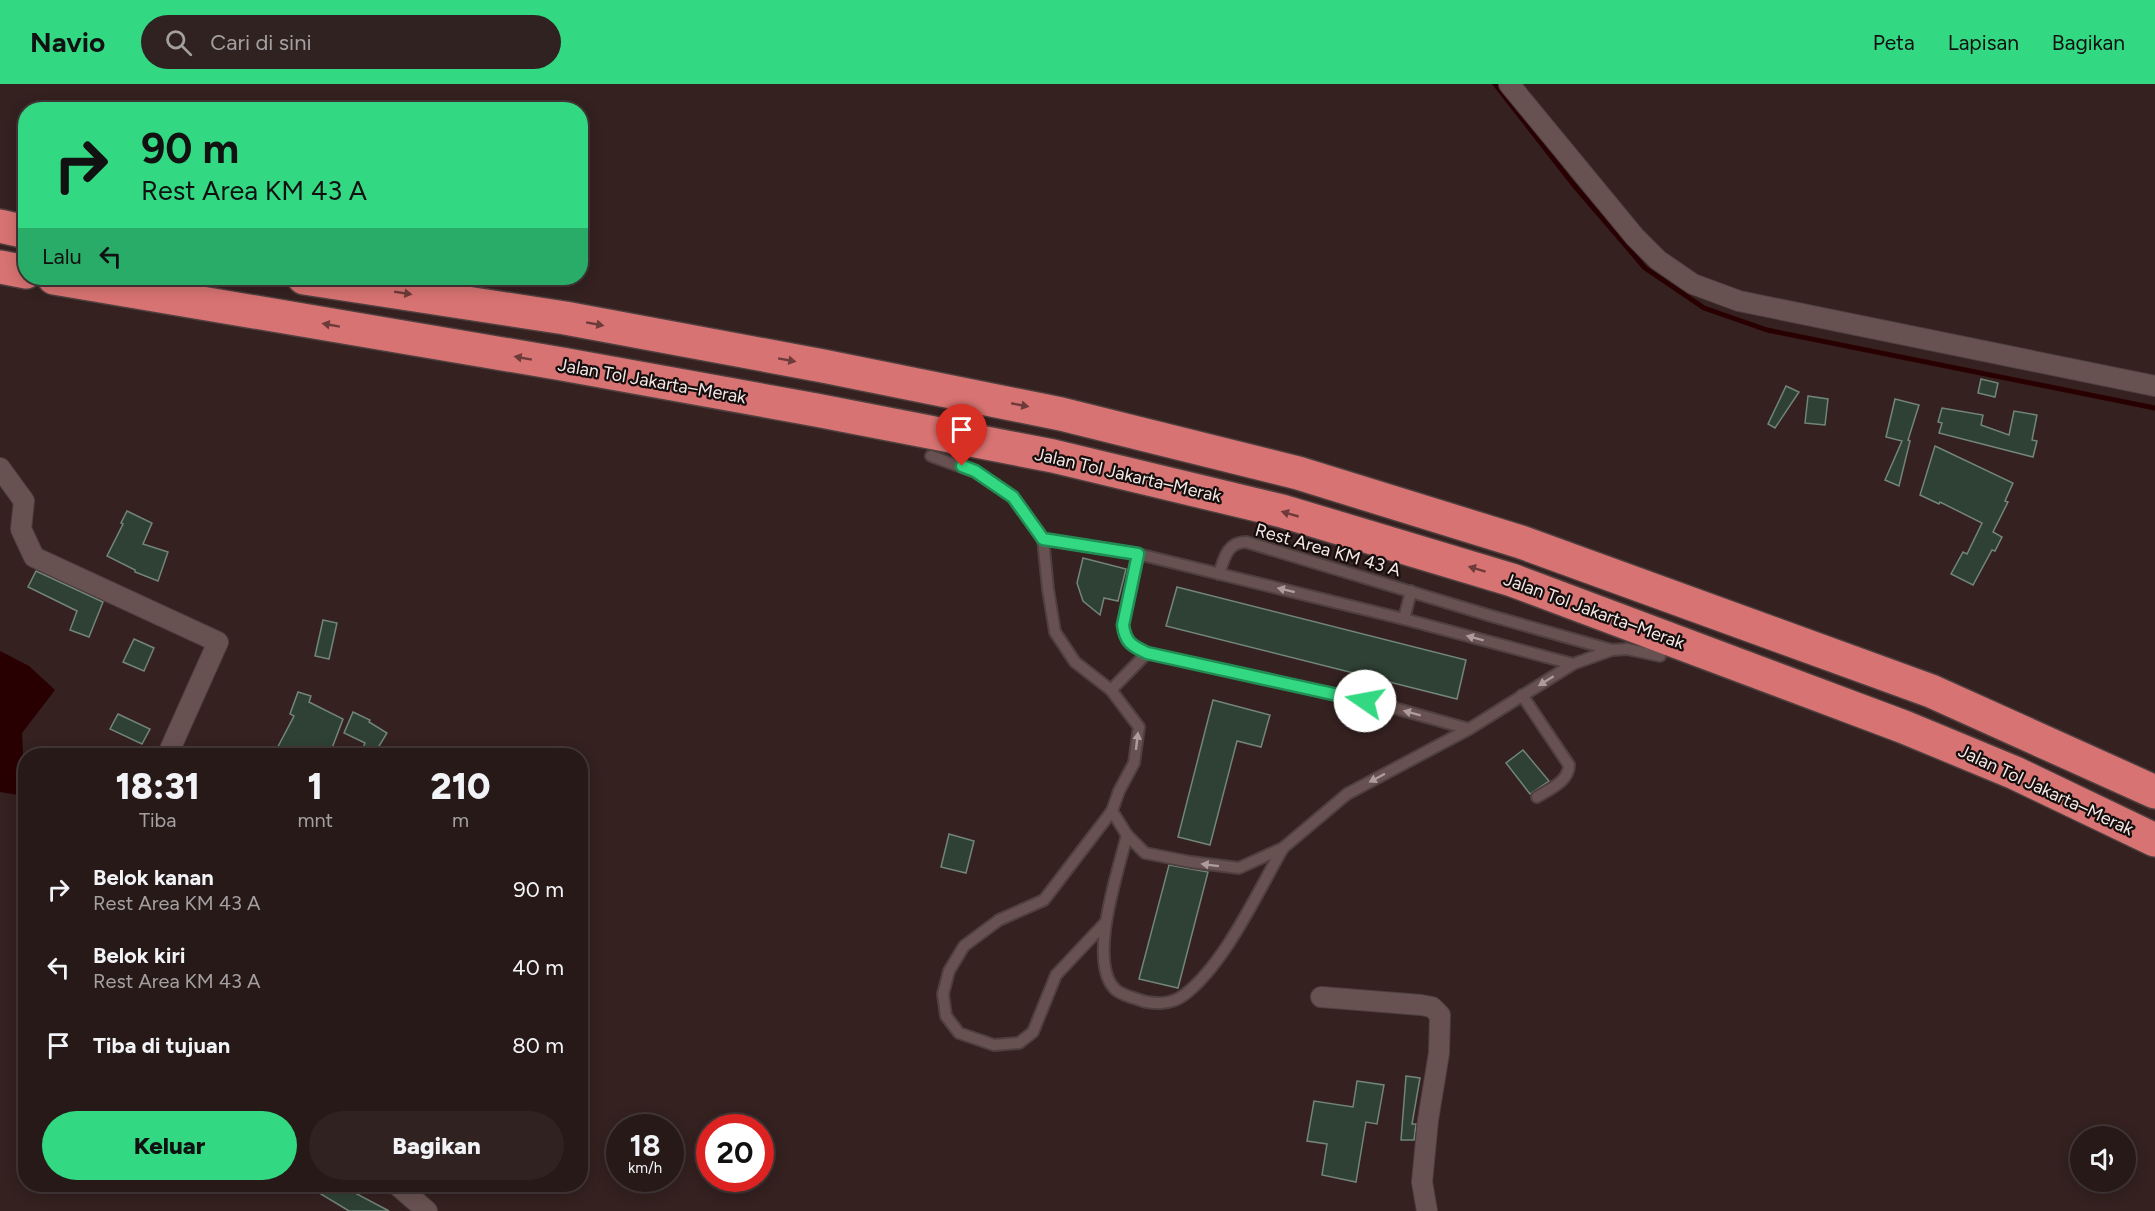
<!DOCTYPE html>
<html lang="id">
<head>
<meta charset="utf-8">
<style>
  :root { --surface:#271918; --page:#2f2221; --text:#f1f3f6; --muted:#a4a0a2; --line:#433837; --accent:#33d882 }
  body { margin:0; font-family:Figtree,sans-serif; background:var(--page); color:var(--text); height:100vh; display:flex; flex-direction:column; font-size:22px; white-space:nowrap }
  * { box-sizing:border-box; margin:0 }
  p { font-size:20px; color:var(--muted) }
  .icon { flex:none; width:33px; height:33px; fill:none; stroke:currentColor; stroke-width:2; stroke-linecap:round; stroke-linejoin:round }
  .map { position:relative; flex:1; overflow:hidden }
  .details { position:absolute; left:18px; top:664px; width:570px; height:444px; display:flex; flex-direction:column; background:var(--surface); border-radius:24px; box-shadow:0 3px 15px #0003,0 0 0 2px var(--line) }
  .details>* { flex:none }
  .banner { position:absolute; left:18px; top:18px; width:570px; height:183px; border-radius:24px; box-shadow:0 3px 15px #0003,0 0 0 2px var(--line); background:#33d882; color:#111; overflow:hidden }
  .tools { position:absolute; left:2070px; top:1042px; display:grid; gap:12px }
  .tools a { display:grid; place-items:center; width:66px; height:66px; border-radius:50%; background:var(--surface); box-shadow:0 3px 15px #0003,0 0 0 2px var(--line); font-size:30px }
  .speed { position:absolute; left:606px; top:1030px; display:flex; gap:12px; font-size:30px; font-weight:700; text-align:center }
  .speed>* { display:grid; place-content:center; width:78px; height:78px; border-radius:50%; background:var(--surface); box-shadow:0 3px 15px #0003,0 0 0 2px var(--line); line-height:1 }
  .speed small { font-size:15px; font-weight:400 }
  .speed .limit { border:9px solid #d22; background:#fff; color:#111 }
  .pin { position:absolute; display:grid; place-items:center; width:51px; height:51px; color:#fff; margin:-62px -26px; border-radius:50% 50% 50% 0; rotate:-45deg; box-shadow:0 0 6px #0007 }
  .pin .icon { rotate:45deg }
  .me { position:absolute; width:66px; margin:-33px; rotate:282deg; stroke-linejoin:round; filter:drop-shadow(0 0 4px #0008) }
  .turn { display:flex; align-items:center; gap:21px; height:126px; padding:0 24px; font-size:27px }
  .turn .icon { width:78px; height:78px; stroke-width:2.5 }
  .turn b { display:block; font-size:42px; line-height:51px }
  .then { display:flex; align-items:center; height:57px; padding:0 24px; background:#0003; gap:12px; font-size:22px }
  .eta { display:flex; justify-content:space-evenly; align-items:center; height:102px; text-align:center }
  .eta b { font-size:36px; font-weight:800; line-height:42px }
  .button { display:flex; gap:12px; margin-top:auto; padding:12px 24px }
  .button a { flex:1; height:69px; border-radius:36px; background:var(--accent); color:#111; font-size:24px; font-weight:800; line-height:69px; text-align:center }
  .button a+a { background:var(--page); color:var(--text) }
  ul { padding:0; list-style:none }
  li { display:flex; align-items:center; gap:18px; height:78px; padding:0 24px }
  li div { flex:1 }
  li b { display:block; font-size:22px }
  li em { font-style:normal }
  header { display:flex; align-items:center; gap:36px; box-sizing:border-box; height:84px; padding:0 30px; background:var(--accent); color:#111 }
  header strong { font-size:28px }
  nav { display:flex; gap:33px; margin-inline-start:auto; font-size:21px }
  .search { width:420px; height:54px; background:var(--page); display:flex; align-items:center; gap:15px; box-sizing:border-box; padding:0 21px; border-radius:33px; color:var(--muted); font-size:22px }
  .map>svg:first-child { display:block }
  .water { fill:#290002 }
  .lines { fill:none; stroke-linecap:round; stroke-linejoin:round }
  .stream { stroke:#290002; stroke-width:5 }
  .building { fill:#2f4135; stroke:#728577; stroke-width:1.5 }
  .lane-casing { stroke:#4f3f3f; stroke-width:14 }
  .street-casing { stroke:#4f3f3f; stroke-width:22 }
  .highway-casing { stroke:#4f3f3f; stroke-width:36 }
  .lane { stroke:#685251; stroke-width:10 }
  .street { stroke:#685251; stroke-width:20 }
  .highway { stroke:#d77372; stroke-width:33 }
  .oneway { fill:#6d3b3a }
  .oneway2 { fill:#ae9c9c }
  .route-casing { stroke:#218c54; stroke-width:15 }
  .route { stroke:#33d882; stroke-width:10 }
  .labels { text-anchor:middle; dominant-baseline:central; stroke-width:4.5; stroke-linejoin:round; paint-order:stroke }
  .street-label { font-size:18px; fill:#f5e7e6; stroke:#160d0d }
</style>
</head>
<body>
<header>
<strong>Navio</strong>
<div class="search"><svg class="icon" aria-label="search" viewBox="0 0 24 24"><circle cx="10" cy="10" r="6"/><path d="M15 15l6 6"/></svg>Cari di sini</div>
<nav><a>Peta</a><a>Lapisan</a><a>Bagikan</a></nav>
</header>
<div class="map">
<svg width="2155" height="1127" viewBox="0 0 2155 1127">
  <rect width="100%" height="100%" fill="#342120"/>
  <polygon class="water" points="0,567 29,582 55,606 22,649 25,712 0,708"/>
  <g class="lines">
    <polyline class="stream" points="1495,0 1573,100 1645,184 1704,224 1767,246 2155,324"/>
  </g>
  <g class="building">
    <polygon points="1981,295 1998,299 1995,313 1978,309"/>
    <polygon points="1786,302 1799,308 1775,344 1768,340"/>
    <polygon points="1808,312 1828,315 1825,341 1805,339"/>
    <polygon points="1895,315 1919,321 1908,356 1910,357 1899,402 1885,396 1902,357 1886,353"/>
    <polygon points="1942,324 1983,331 1981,341 2009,351 2014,327 2037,331 2032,356 2037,357 2033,373 1939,349 1942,339 1938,338"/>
    <polygon points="1935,362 2013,399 2005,417 2008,418 1993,448 2002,453 1995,467 1992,466 1973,501 1951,490 1963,468 1967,470 1982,439 1940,418 1939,420 1920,411"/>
    <polygon points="127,427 152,439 143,460 168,468 158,497 135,488 135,486 107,472 123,440 121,439"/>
    <polygon points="1083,474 1126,485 1118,517 1104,514 1100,531 1083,517 1077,499"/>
    <polygon points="36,487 103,518 89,553 70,546 77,527 28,503"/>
    <polygon points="1177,503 1466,576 1457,615 1166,542"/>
    <polygon points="323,536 337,539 329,575 315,572"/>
    <polygon points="134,555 154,564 144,587 123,578"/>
    <polygon points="298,608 311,612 309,618 343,635 329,672 273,672 294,632 290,630"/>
    <polygon points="1213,616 1270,631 1261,663 1237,657 1210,761 1178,753"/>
    <polygon points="353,628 370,636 369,638 387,649 373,672 360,672 365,659 344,649"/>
    <polygon points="118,630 150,645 142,660 110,645"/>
    <polygon points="1523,666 1549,697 1530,710 1506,679"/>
    <polygon points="949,750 974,757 966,789 941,783"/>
    <polygon points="1169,781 1208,788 1178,904 1139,895"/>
    <polygon points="1406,992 1420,994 1412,1040 1416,1040 1414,1056 1401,1056"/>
    <polygon points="1357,997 1384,1001 1377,1040 1366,1038 1356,1098 1322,1091 1327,1060 1307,1057 1314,1017 1353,1023"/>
    <polygon points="306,1101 340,1101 389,1127 349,1127"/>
  </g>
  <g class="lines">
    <defs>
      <g id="lane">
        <polyline points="931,372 975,388 1013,413 1043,455 1048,505 1055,548 1075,578 1111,606 1139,643 1134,679 1119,707 1112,727 1127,751 1145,769 1191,778 1239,784 1283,764 1347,710 1469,645 1573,580 1612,566 1627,565 1660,572"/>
        <polyline points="1043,455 1138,470 1404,535 1573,580"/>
        <path d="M1138,470L1123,541C1125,560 1131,561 1147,569L1387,622L1469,645"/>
        <path d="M1219,490C1224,475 1227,458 1246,458L1488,531L1612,566"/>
        <polyline points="1404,535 1411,507"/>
        <polyline points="1111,606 1147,569"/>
        <path d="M1522,611L1569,681C1569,697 1550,705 1537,713"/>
        <path d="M1127,751C1119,785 1086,879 1116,906C1121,910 1130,913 1137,915C1152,921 1171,921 1184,911C1225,880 1257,809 1283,764"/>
        <polyline points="1105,839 1056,891 1033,948 1019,959 994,961 959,949 946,932 943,910 949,887 964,862 999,836 1044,816 1112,727"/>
      </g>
      <g id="street">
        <polyline points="1509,0 1635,153 1658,176 1693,200 1739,217 2155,302"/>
        <polyline points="0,384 24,417 21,445 34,473 218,558 167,672"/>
        <polyline points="1321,913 1421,921 1432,923 1440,931 1439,969 1428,1036 1422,1098 1427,1127"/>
        <polyline points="397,1101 427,1127"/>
      </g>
      <g id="highway">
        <polyline points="0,142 26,148"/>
        <polyline points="0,183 26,188"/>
        <polyline points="54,194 562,280 816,326 1053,372 1282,427 1512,496 1904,643 2015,689 2155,756"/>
        <polyline points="304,194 565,234 823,282 1061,330 1298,389 1521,458 1931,607 2155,708"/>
      </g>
    </defs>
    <use href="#lane" class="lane-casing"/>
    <use href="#street" class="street-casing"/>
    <use href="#highway" class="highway-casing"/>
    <use href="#lane" class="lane"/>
    <use href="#street" class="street"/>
    <use href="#highway" class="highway"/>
  </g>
  <defs><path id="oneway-solid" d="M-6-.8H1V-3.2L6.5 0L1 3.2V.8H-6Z" transform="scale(1.5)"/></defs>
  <g class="oneway">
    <use href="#oneway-solid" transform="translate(403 209) rotate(9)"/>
    <use href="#oneway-solid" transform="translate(595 240) rotate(10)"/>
    <use href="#oneway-solid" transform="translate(331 241) rotate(-170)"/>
    <use href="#oneway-solid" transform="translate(523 274) rotate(-170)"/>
    <use href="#oneway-solid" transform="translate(787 276) rotate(10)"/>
    <use href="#oneway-solid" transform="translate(1020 321) rotate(11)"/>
    <use href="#oneway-solid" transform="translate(1290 430) rotate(-164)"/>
    <use href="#oneway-solid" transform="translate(1477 485) rotate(-163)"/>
  </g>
  <g class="oneway2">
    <use href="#oneway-solid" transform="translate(1286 506) rotate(-166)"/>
    <use href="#oneway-solid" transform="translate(1475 554) rotate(-165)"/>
    <use href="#oneway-solid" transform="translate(1546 597) rotate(148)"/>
    <use href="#oneway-solid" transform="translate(1412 629) rotate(-165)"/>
    <use href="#oneway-solid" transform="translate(1137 657) rotate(-83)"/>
    <use href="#oneway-solid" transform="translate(1377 694) rotate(152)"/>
    <use href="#oneway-solid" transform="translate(1210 781) rotate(-173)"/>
  </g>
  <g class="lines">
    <defs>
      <path id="route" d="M962,382L975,387L1013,413L1043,455L1138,470L1123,541C1125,558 1132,562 1147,569L1365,617"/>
    </defs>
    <use href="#route" class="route-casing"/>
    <use href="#route" class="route"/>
  </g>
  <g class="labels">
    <g class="street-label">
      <text transform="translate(652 297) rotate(10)">Jalan Tol Jakarta–Merak</text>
      <text transform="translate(1128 391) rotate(13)">Jalan Tol Jakarta–Merak</text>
      <text transform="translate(1328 466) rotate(16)">Rest Area KM 43 A</text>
      <text transform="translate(1594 527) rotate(20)">Jalan Tol Jakarta–Merak</text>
      <text transform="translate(2046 706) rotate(25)">Jalan Tol Jakarta–Merak</text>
    </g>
  </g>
</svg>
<div class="tools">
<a><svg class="icon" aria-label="sound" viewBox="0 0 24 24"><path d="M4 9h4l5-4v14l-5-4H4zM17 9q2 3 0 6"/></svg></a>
</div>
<div class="speed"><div>18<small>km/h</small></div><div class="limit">20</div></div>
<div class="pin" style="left:962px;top:382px;background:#d93025"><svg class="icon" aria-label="arrive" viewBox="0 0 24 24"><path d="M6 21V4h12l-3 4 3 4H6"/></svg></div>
<svg class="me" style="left:1365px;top:617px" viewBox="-20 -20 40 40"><circle r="19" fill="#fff"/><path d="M0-13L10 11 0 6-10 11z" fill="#33d882"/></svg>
<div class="banner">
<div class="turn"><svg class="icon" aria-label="right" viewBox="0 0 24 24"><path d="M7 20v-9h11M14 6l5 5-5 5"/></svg><div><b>90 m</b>Rest Area KM 43 A</div></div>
<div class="then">Lalu<svg class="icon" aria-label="left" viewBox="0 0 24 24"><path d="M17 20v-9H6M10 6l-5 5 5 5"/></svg></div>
</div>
<section class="details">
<div class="eta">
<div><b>18:31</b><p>Tiba</p></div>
<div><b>1</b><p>mnt</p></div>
<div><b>210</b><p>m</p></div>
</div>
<ul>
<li><svg class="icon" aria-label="right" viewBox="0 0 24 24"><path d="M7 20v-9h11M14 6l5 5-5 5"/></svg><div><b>Belok kanan</b><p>Rest Area KM 43 A</p></div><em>90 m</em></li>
<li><svg class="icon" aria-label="left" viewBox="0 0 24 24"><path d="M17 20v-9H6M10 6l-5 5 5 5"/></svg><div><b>Belok kiri</b><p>Rest Area KM 43 A</p></div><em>40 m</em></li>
<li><svg class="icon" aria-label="arrive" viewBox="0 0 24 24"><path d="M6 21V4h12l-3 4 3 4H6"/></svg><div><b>Tiba di tujuan</b></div><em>80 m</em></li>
</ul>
<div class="button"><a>Keluar</a><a>Bagikan</a></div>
</section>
</div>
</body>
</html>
